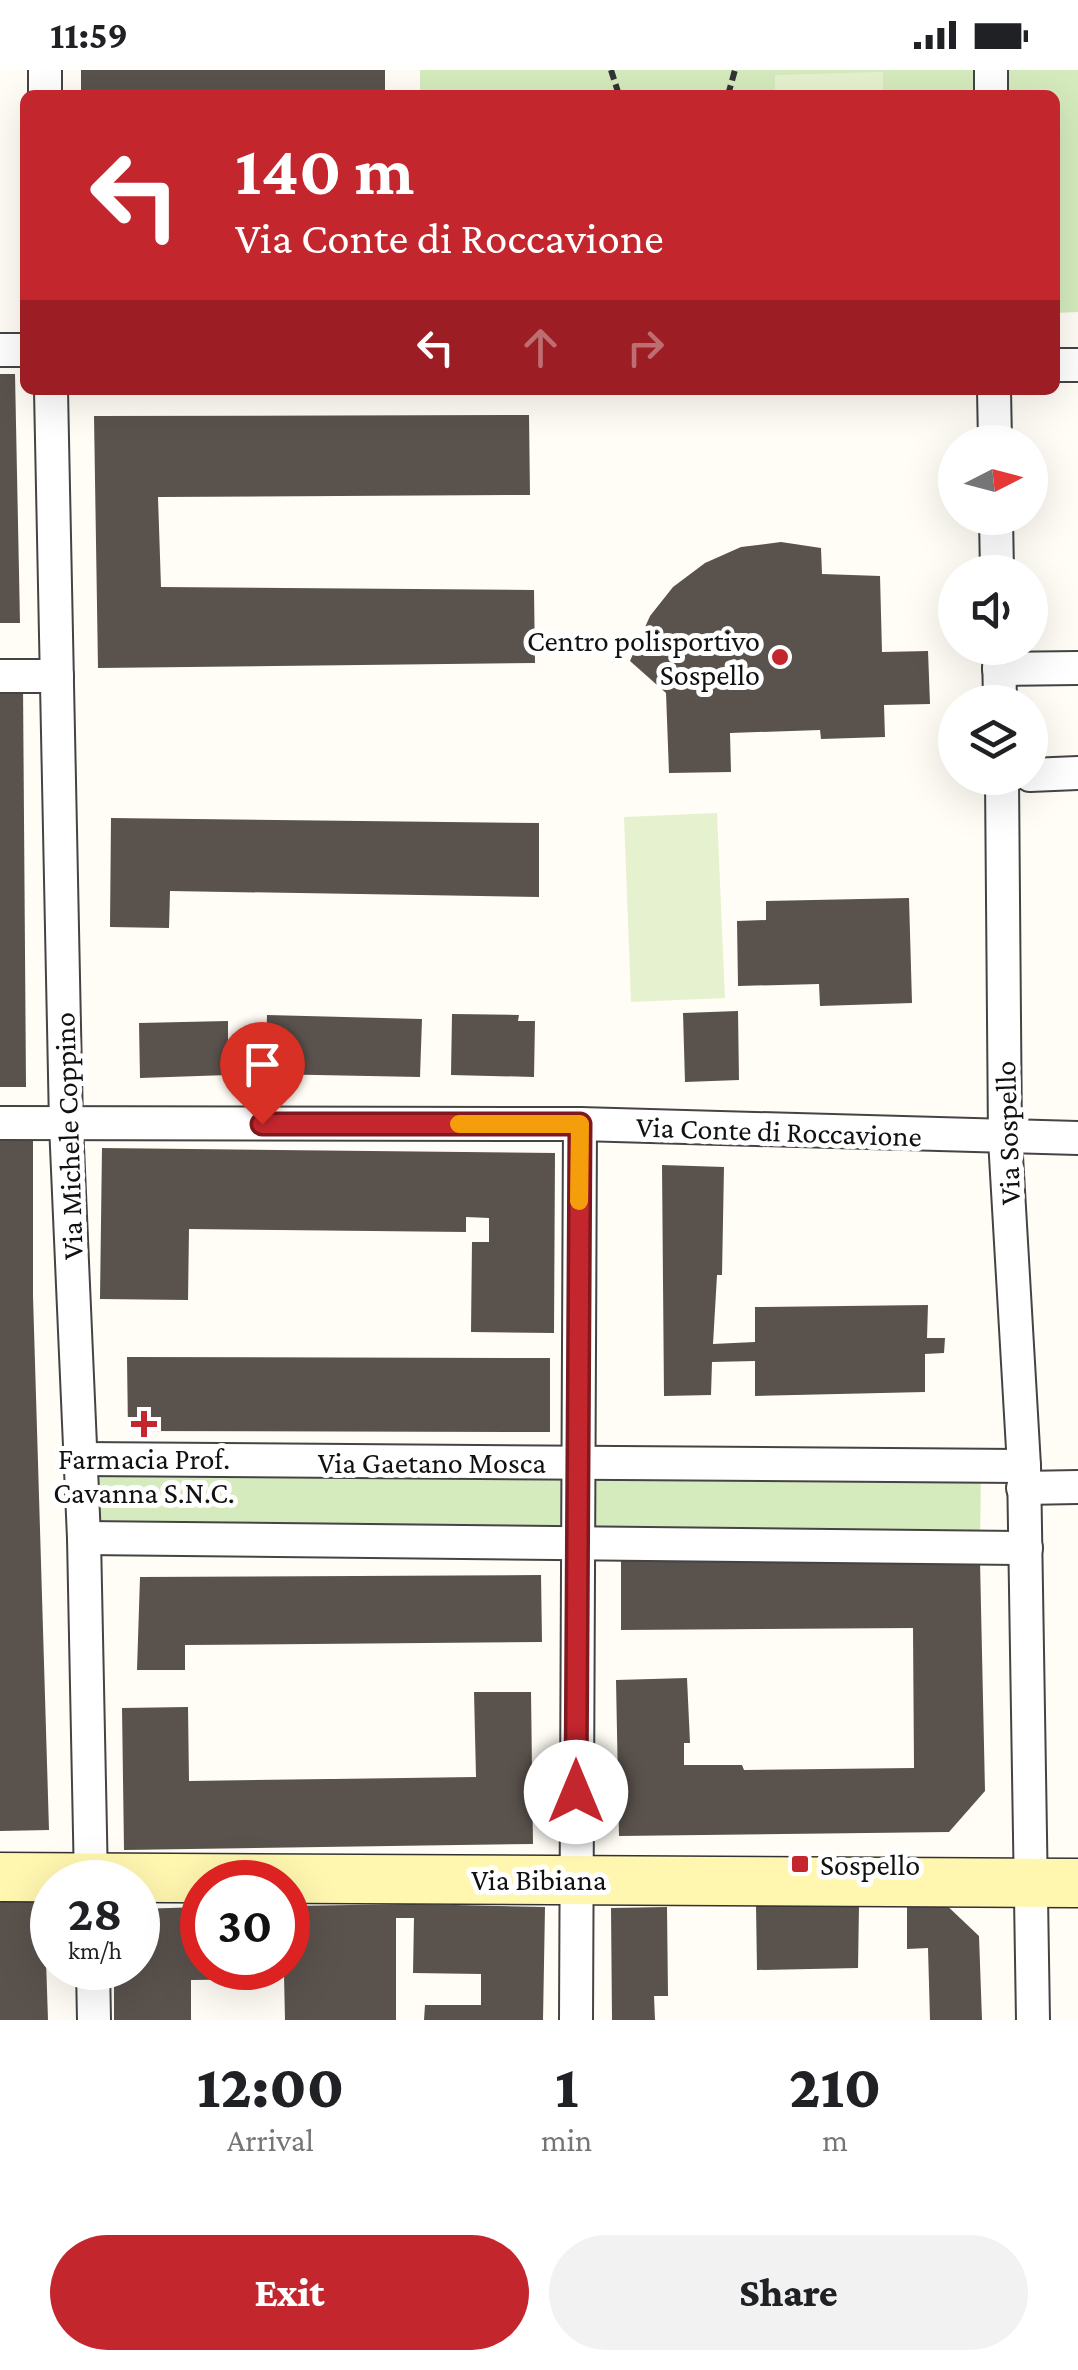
<!DOCTYPE html>
<html lang="en">
<head>
<meta charset="utf-8">
<style>
  :root { --surface:#fff; --page:#f2f2f2; --text:#202124; --muted:#757577; --accent:#c4262e }
  body { margin:0; font-family:"Crimson Pro",serif; background:var(--page); color:var(--text); height:100vh; display:flex; flex-direction:column; font-size:38px; white-space:nowrap }
  * { box-sizing:border-box; margin:0 }
  p { font-size:32px; color:var(--muted) }
  .icon { flex:none; width:55px; height:55px; fill:none; stroke:currentColor; stroke-width:2; stroke-linecap:round; stroke-linejoin:round }
  .map { position:relative; height:1950px; overflow:hidden }
  .details { display:flex; flex-direction:column; background:var(--surface); flex:1 }
  .details>* { flex:none }
  .top-card { position:absolute; left:20px; top:20px; width:1040px; height:305px; border-radius:15px; box-shadow:0 10px 40px #0002; background:#c4262e; color:#fff; overflow:hidden }
  .needle { width:65px; rotate:84deg }
  .controls { position:absolute; left:938px; top:355px; display:grid; gap:20px }
  .controls a { display:grid; place-items:center; width:110px; height:110px; border-radius:50%; background:var(--surface); box-shadow:0 10px 40px #0002; font-size:50px }
  .speed { position:absolute; left:30px; top:1790px; display:flex; gap:20px; font-size:50px; font-weight:700; text-align:center }
  .speed>* { display:grid; place-content:center; width:130px; height:130px; border-radius:50%; background:var(--surface); box-shadow:0 10px 40px #0002; line-height:1 }
  .speed small { font-size:25px; font-weight:400 }
  .speed .limit { border:15px solid #d22; background:#fff; color:#111 }
  .pin { position:absolute; display:grid; place-items:center; width:85px; height:85px; color:#fff; margin:-102px -42px; border-radius:50% 50% 50% 0; rotate:-45deg; box-shadow:0 0 10px #0007 }
  .pin .icon { rotate:45deg }
  .me { position:absolute; width:110px; margin:-55px; rotate:0deg; stroke-linejoin:round; filter:drop-shadow(0 0 8px #0008) }
  .turn { display:flex; align-items:center; gap:35px; height:210px; padding:0 50px; font-size:45px }
  .turn .icon { width:130px; height:130px; stroke-width:2.5 }
  .turn b { display:block; font-size:70px; line-height:85px }
  .lanes { display:flex; align-items:center; height:95px; padding:0 50px; background:#0003; justify-content:center; gap:50px; direction:ltr }
  .lanes .off { opacity:.35 }
  .eta { display:flex; justify-content:space-evenly; align-items:center; height:170px; text-align:center }
  .eta b { font-size:60px; font-weight:800; line-height:70px }
  .action { display:flex; gap:20px; margin-top:auto; padding:20px 50px }
  .action a { flex:1; height:115px; border-radius:60px; background:var(--accent); color:#fff; font-size:40px; font-weight:800; line-height:115px; text-align:center }
  .action a+a { background:var(--page); color:var(--text) }
  .status { display:flex; justify-content:space-between; align-items:center; height:70px; padding:0 50px; background:var(--surface); direction:ltr }
  .status svg { height:28px; fill:currentColor }
  .map>svg:first-child { display:block }
  .green { fill:#d5ebbd }
  .pitch { fill:#e6f2cf }
  .building { fill:#5a524d }
  .lines { fill:none; stroke-linecap:round; stroke-linejoin:round }
  .street-casing { stroke:#444; stroke-width:36 }
  .secondary-casing { stroke:#333; stroke-width:51 }
  .path { stroke:#333; stroke-width:6; stroke-dasharray:10 5; stroke-linecap:butt }
  .street { stroke:#fff; stroke-width:32 }
  .secondary { stroke:#fff6b0; stroke-width:48 }
  .route-casing { stroke:#7f191e; stroke-width:25 }
  .route { stroke:#c4262e; stroke-width:18 }
  .slow { stroke:#f59e0b; stroke-width:18 }
  .poi-dot { fill:#c4262e; stroke:#fff; stroke-width:4 }
  .labels { text-anchor:middle; dominant-baseline:central; stroke-width:10; stroke-linejoin:round; paint-order:stroke }
  .poi-label { font-size:30px; fill:#111; stroke:#fff; text-anchor:end }
  .street-label { font-size:30px; fill:#111; stroke:#fff }
</style>
</head>
<body>
<div class="status"><b>11:59</b><svg viewBox="0 0 49 12"><path d="M0 12V9h3v3zM5 12V6h3v6zM10 12V3h3v9zM15 12V0h3v12zM26 1h20v11H26zM47 4h2v5h-2z"/></svg></div>
<div class="map">
<svg width="1078" height="1950" viewBox="0 0 1078 1950">
  <rect width="100%" height="100%" fill="#fffdf5"/>
  <g class="green">
    <polygon points="420,0 1078,0 1078,242 1055,243 1055,25 420,25"/>
    <polygon points="81,1389 981,1397 980,1476 84,1468"/>
  </g>
  <g class="pitch">
    <polygon points="883,2 883,25 775,25 775,5"/>
    <polygon points="717,743 725,928 631,932 624,747"/>
  </g>
  <g class="building">
    <rect x="81" y="0" width="304" height="25"/>
    <polygon points="0,304 15,304 20,553 0,553"/>
    <polygon points="529,345 530,425 158,427 161,517 534,520 535,593 98,598 94,346"/>
    <polygon points="781,472 821,478 822,504 880,506 882,582 928,581 930,634 884,635 885,667 821,669 820,660 730,663 731,702 669,703 666,623 630,591 650,546 673,517 705,493 741,477"/>
    <polygon points="0,615 23,615 26,1017 0,1017"/>
    <polygon points="111,748 539,753 539,827 170,821 169,858 110,857"/>
    <polygon points="909,828 912,933 820,936 819,914 738,916 737,851 766,850 766,831"/>
    <polygon points="738,941 739,1010 685,1012 683,943"/>
    <polygon points="452,944 519,945 518,951 535,951 534,1007 451,1005"/>
    <polygon points="267,945 422,949 420,1007 265,1004"/>
    <polygon points="228,951 228,1005 140,1008 139,953"/>
    <polygon points="0,1066 33,1067 33,1226 49,1760 0,1761"/>
    <polygon points="102,1078 555,1083 554,1263 471,1262 472,1172 489,1172 489,1148 466,1147 466,1162 189,1159 188,1230 100,1229"/>
    <polygon points="662,1095 724,1097 722,1205 717,1205 713,1274 755,1272 755,1237 928,1235 927,1268 945,1268 944,1283 925,1284 925,1322 755,1326 755,1291 712,1292 711,1325 664,1326"/>
    <polygon points="127,1287 550,1288 550,1362 128,1361"/>
    <polygon points="621,1488 980,1491 985,1721 949,1762 619,1766 616,1610 687,1608 690,1673 684,1673 684,1695 742,1695 744,1700 914,1698 913,1558 621,1560"/>
    <polygon points="541,1505 542,1572 185,1575 185,1600 137,1600 140,1507"/>
    <polygon points="474,1622 531,1622 533,1774 124,1780 122,1638 188,1637 189,1711 476,1707"/>
    <polygon points="0,1830 44,1830 48,1950 0,1950"/>
    <polygon points="907,1830 941,1830 979,1866 982,1950 930,1950 928,1878 907,1879"/>
    <polygon points="413,1834 545,1837 543,1950 424,1950 425,1935 481,1935 481,1904 413,1903 414,1848 396,1848 396,1950 285,1950 284,1905 270,1905 273,1909 191,1910 191,1950 114,1950 114,1898 138,1898 138,1839 202,1837 202,1898 288,1898 288,1836"/>
    <polygon points="756,1835 859,1835 858,1898 757,1900"/>
    <polygon points="667,1837 668,1926 654,1926 655,1950 612,1950 611,1838"/>
  </g>
  <g class="lines">
    <defs>
      <g id="street">
        <polyline points="45,0 45,25"/>
        <polyline points="991,0 991,25"/>
        <polyline points="0,280 25,280"/>
        <polyline points="1055,295 1078,295"/>
        <polyline points="51,320 66,1054 84,1468 91,1812"/>
        <polyline points="994,320 995,372"/>
        <polyline points="996,448 997,502"/>
        <polyline points="999,578 1000,632"/>
        <polyline points="999,599 1078,598"/>
        <polyline points="0,606 57,606"/>
        <polyline points="1030,705 1078,703"/>
        <polyline points="1002,708 1005,1069 1024,1396 1033,1950"/>
        <polyline points="0,1053 580,1054 1078,1068"/>
        <polyline points="81,1389 1024,1396"/>
        <polyline points="1023,1418 1078,1417"/>
        <polyline points="84,1468 1026,1478"/>
        <polyline points="93,1898 94,1950"/>
        <polyline points="576,1950 580,1054"/>
      </g>
      <polyline id="secondary" points="0,1807 1078,1813"/>
    </defs>
    <use href="#street" class="street-casing"/>
    <use href="#secondary" class="secondary-casing"/>
    <g class="path">
      <polyline points="611,0 619,25"/>
      <polyline points="728,25 735,0"/>
    </g>
    <use href="#street" class="street"/>
    <use href="#secondary" class="secondary"/>
  </g>
  <g class="lines">
    <defs>
      <polyline id="route" points="262,1054 580,1054 576,1722"/>
    </defs>
    <use href="#route" class="route-casing"/>
    <use href="#route" class="route"/>
    <polyline class="slow" points="459,1054 580,1054 579,1131"/>
  </g>
  <g class="poi-dot">
    <circle cx="780" cy="587" r="10"/>
    <path d="M139 1339h10v10h10v10h-10v10h-10v-10h-10v-10h10z"/>
    <rect x="790" y="1784" width="20" height="20" rx="5"/>
  </g>
  <g class="labels">
    <g class="poi-label">
      <text x="760" y="570">Centro polisportivo<tspan x="760" dy="34">Sospello</tspan></text>
      <text x="144" y="1388" text-anchor="middle">Farmacia Prof.<tspan x="144" dy="34">Cavanna S.N.C.</tspan></text>
      <text x="820" y="1794" text-anchor="start">Sospello</text>
    </g>
    <g class="street-label">
      <text transform="translate(779 1061) rotate(2)">Via Conte di Roccavione</text>
      <text transform="translate(1007 1063) rotate(-92)">Via Sospello</text>
      <text transform="translate(68 1066) rotate(-92)">Via Michele Coppino</text>
      <text x="432" y="1392">Via Gaetano Mosca</text>
      <text x="539" y="1809">Via Bibiana</text>
    </g>
  </g>
</svg>
<div class="controls">
<a><svg class="needle" viewBox="-14 -14 28 28"><path d="M0-13l5 13h-10z" fill="#e53935"/><path d="M0 13l5-13h-10z" fill="#757577"/></svg></a>
<a><svg class="icon" aria-label="sound" viewBox="0 0 24 24"><path d="M4 9h4l5-4v14l-5-4H4zM17 9q2 3 0 6"/></svg></a>
<a><svg class="icon" aria-label="layers" viewBox="0 0 24 24"><path d="M12 4l9 5-9 5-9-5zM3 14l9 5 9-5"/></svg></a>
</div>
<div class="speed"><div>28<small>km/h</small></div><div class="limit">30</div></div>
<div class="pin" style="left:262px;top:1054px;background:#d93025"><svg class="icon" aria-label="arrive" viewBox="0 0 24 24"><path d="M6 21V4h12l-3 4 3 4H6"/></svg></div>
<svg class="me" style="left:576px;top:1722px" viewBox="-20 -20 40 40"><circle r="19" fill="#fff"/><path d="M0-13L10 11 0 6-10 11z" fill="#c4262e"/></svg>
<div class="top-card">
<div class="turn"><svg class="icon" aria-label="left" viewBox="0 0 24 24"><path d="M17 20v-9H6M10 6l-5 5 5 5"/></svg><div><b>140 m</b>Via Conte di Roccavione</div></div>
<div class="lanes"><svg class="icon" aria-label="left" viewBox="0 0 24 24"><path d="M17 20v-9H6M10 6l-5 5 5 5"/></svg><svg class="icon off" aria-label="ahead" viewBox="0 0 24 24"><path d="M12 20V5M6 11l6-6 6 6"/></svg><svg class="icon off" aria-label="right" viewBox="0 0 24 24"><path d="M7 20v-9h11M14 6l5 5-5 5"/></svg></div>
</div>
</div>
<section class="details">
<div class="eta">
<div><b>12:00</b><p>Arrival</p></div>
<div><b>1</b><p>min</p></div>
<div><b>210</b><p>m</p></div>
</div>
<div class="action"><a>Exit</a><a>Share</a></div>
</section>
</body>
</html>
